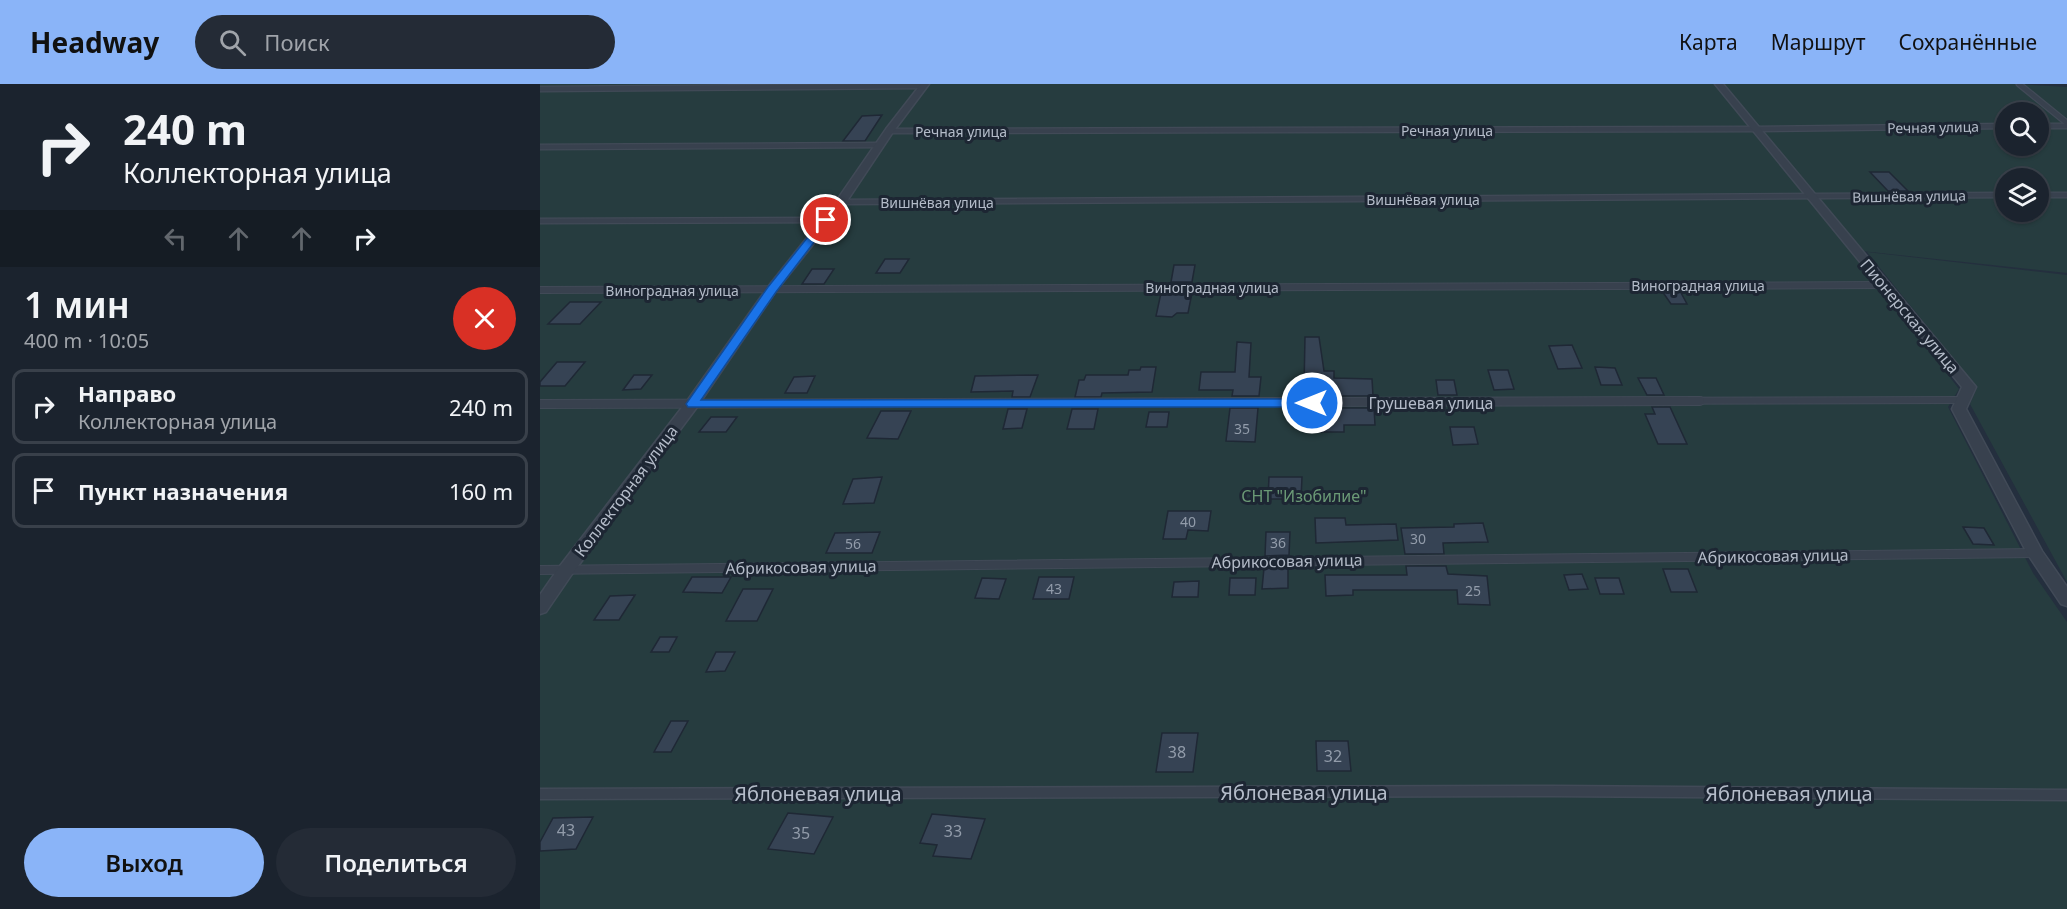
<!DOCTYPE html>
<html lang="ru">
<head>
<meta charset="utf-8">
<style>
  :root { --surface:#1b232e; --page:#242b36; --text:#f1f3f6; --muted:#a0a4aa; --line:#39404a; --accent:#8ab4f8 }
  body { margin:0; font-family:"Noto Sans",sans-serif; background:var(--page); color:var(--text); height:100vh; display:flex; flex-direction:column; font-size:22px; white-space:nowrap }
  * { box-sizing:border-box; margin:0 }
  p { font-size:20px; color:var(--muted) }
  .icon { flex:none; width:33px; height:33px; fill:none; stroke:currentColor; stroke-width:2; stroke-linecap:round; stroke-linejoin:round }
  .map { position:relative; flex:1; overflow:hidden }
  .details { display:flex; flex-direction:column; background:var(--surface); width:540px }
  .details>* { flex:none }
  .guide { background:#1b232e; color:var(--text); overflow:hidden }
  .tools { position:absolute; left:1455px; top:18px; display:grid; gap:12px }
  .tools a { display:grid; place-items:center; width:54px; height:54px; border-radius:50%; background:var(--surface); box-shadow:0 2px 4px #0004,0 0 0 2px var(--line); font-size:30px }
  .pin { position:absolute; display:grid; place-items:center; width:51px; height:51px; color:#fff; margin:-26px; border:3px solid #fff; border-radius:50%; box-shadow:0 2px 6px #0007 }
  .me { position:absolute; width:66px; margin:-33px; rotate:270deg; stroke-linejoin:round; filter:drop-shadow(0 0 4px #0008) }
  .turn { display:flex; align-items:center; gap:21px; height:126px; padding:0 24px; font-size:27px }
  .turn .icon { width:78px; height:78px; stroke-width:2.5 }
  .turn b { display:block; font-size:42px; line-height:51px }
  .lanes { display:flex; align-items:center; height:57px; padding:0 24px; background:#0003; justify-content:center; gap:30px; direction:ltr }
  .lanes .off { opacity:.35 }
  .round { display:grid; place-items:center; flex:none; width:63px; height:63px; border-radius:32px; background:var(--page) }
  .overview { display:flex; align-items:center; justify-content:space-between; height:102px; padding:0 24px }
  h1 { font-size:36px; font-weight:600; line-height:45px }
  .button { display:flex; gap:12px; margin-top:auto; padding:12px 24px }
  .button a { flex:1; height:69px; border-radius:36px; background:var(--accent); color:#111; font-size:24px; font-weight:600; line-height:69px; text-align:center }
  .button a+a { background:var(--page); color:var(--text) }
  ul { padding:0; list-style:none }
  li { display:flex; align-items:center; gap:18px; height:75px; margin:0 12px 9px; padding:0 12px; border:3px solid var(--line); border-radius:12px }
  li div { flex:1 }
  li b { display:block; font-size:22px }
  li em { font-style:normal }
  header { display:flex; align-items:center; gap:36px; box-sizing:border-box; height:84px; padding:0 30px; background:var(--accent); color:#111 }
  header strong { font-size:28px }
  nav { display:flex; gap:33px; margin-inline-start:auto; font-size:21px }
  .search { width:420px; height:54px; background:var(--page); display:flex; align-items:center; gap:15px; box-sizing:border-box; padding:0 21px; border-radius:33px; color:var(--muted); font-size:22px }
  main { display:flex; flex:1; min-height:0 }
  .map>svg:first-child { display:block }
  .green { fill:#263c3f; fill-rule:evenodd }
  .building { fill:#364354; stroke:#1f2835; stroke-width:1.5 }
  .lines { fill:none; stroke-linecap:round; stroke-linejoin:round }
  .lane-far3-casing { stroke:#414a57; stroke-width:7 }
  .lane-far2-casing { stroke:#414a57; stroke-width:8 }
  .lane-far1-casing { stroke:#414a57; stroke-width:10 }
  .lane-casing { stroke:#414a57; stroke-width:13 }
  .street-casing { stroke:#414a57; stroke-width:3 }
  .lane-far3 { stroke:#38414e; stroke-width:4.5 }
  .lane-far2 { stroke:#38414e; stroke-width:6 }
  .lane-far1 { stroke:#38414e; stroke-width:8 }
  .lane { stroke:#38414e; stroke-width:10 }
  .street { fill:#38414e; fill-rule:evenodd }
  .route { fill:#1a73e8; stroke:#114b97; stroke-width:1.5 }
  .labels { text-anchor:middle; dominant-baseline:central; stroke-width:6; stroke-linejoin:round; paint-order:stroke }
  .far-street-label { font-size:14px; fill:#b4bcc9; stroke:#1d2633 }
  .number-label { font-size:14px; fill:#929caa }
  .street-label { font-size:16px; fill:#b4bcc9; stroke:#1d2633 }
  .park-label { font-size:16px; fill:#6b9a76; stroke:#1d2633 }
  .near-number-label { font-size:16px; fill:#929caa }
  .near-street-label { font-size:20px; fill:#b4bcc9; stroke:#1d2633 }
</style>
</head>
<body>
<header>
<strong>Headway</strong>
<div class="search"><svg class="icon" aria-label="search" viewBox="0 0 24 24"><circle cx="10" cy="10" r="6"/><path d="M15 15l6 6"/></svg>Поиск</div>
<nav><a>Карта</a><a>Маршрут</a><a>Сохранённые</a></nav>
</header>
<main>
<section class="details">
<div class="guide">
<div class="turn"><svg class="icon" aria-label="right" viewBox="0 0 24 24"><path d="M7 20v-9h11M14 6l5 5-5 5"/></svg><div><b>240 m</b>Коллекторная улица</div></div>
<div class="lanes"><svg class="icon off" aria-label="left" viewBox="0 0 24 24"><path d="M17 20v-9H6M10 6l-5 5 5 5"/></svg><svg class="icon off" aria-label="ahead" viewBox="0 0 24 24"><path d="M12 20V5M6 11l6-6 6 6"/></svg><svg class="icon off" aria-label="ahead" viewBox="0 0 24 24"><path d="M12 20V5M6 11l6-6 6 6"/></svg><svg class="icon" aria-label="right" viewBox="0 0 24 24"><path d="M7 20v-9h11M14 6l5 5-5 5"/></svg></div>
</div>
<div class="overview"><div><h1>1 мин</h1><p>400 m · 10:05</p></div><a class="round" style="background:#d93025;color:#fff"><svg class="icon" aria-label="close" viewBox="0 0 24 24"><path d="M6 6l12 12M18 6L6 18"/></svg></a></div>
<ul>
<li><svg class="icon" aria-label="right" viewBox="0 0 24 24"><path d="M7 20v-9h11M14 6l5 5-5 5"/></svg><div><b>Направо</b><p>Коллекторная улица</p></div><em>240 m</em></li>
<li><svg class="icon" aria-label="arrive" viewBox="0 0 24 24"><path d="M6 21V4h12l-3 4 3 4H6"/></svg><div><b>Пункт назначения</b></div><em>160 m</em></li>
</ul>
<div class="button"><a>Выход</a><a>Поделиться</a></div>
</section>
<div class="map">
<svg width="1527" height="825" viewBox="0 0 1527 825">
  <rect width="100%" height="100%" fill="#242f3e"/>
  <g class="green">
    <path d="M0,0H1477L1527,3V189L1312,166L1419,305L1408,323L1493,489L1527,538V825H0ZM1466,28H1498V62H1466ZM1466,94H1498V128H1466Z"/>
    <polygon points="1327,168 1527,191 1527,498 1430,320 1437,304"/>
  </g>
  <g class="building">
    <polygon points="342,31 325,57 303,57 322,32"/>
    <polygon points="1330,88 1349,88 1368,107 1348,107"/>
    <polygon points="345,175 369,175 360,189 336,189"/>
    <polygon points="634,181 655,181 652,198 631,198"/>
    <polygon points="272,185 294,185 284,200 262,200"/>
    <polygon points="1122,207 1140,207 1147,220 1131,220"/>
    <polygon points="621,209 652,209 648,229 637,229 632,233 616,232"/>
    <polygon points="30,218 61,218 40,240 8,240"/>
    <polygon points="765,253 779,253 784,287 794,287 794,294 832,295 833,312 775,312 774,304 764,304"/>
    <polygon points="697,258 711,259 709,293 721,293 719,312 692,312 693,306 659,306 661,288 695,288"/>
    <polygon points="1032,261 1042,284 1018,285 1009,262"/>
    <polygon points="17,278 45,278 25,302 0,302 0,298"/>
    <polygon points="601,283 616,283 612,308 562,309 561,313 535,313 539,296 544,296 546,291 588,291 589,286 600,286"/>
    <polygon points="1055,283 1075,284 1082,301 1061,301"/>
    <polygon points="948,286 968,286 974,305 954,306"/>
    <polygon points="94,291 112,291 101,305 83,306"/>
    <polygon points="498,291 490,313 472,313 473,307 431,308 435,292"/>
    <polygon points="275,292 267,309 245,309 254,293"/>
    <polygon points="1098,294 1116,294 1124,311 1107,311"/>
    <polygon points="896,296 914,296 917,311 898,311"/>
    <polygon points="1112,323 1130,323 1147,360 1118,360 1105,330 1115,330"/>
    <polygon points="690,324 718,324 715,358 686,357"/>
    <polygon points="775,324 834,324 835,341 804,341 804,348 776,348"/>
    <polygon points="468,325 487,325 482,344 463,345"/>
    <polygon points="532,325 558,325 554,345 527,345"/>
    <polygon points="341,327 371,327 358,355 327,354"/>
    <polygon points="609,328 629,328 627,343 606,343"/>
    <polygon points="171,333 197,333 186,348 159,348"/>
    <polygon points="910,343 934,343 938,360 913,361"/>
    <polygon points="342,393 334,419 303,420 313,395"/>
    <polygon points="729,393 762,393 761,415 728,415"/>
    <polygon points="628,427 671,427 668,447 648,446 646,455 623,455"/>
    <polygon points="775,434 805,434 806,441 856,440 858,456 776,459"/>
    <polygon points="943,439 948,458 903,459 904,470 865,470 861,444 914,443 914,440"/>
    <polygon points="1423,443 1444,444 1454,461 1433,460"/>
    <polygon points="340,448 332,469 286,469 295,449"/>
    <polygon points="726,448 750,448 749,471 725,472"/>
    <polygon points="866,482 906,482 908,490 947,492 950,521 918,520 917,506 813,506 813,511 786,512 785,491 867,491"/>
    <polygon points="748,483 748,504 722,505 724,484"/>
    <polygon points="1123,485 1148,485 1157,508 1131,508"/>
    <polygon points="1042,490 1048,505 1029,506 1024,491"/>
    <polygon points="152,493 191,493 182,509 143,508"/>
    <polygon points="499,493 534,493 529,515 493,515"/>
    <polygon points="442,494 466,495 459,515 435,514"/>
    <polygon points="690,494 716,494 715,511 689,511"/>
    <polygon points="1055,494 1079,494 1084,510 1060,510"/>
    <polygon points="659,497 658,513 632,513 634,498"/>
    <polygon points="203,505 233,505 217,537 186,537"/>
    <polygon points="95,511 79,536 54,536 70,512"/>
    <polygon points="120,553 137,553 129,568 111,568"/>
    <polygon points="176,568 195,568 185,587 166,588"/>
    <polygon points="131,637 148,637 131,668 114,668"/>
    <polygon points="622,649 658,649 653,688 616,688"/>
    <polygon points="776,657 808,657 811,687 777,687"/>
    <polygon points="248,729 293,733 274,770 228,765"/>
    <polygon points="392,730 445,735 431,775 393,772 397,761 380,759"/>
    <polygon points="53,733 36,765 0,767 0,758 13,734"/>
  </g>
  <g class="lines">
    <defs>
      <g id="lane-far3">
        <polyline points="1479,0 1527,39"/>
        <polyline points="0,5 384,2"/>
        <polyline points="1498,42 1527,42"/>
        <polyline points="349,47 1216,45 1466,42"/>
        <polyline points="0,63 340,61"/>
        <polyline points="1498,111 1527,111"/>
        <polyline points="301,118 1466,111"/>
        <polyline points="0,137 286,136"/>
      </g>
      <g id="lane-far2">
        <polyline points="0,206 1345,201"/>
        <polyline points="626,318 1423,316"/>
      </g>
      <g id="lane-far1">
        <polyline points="0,320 1160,317"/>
        <polyline points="0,486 1495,469"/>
      </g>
      <polyline id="lane" points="0,710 1014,707 1527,711"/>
      <g id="street">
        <polygon points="381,0 389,0 353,48 305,120 236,207 157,323 32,490 6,528 0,530 0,511 20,482 147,317 228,203 297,116 346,45"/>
        <polygon points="1175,0 1183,0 1436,303 1426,325 1502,467 1527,503 1527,522 1521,520 1487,469 1412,325 1422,303"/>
      </g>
    </defs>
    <use href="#lane-far3" class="lane-far3-casing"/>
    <use href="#lane-far2" class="lane-far2-casing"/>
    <use href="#lane-far1" class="lane-far1-casing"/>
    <use href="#lane" class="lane-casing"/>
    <use href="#street" class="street-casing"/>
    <use href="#lane-far3" class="lane-far3"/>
    <use href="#lane-far2" class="lane-far2"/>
    <use href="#lane-far1" class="lane-far1"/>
    <use href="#lane" class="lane"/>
    <use href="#street" class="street"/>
  </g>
  <polygon class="route" points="283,134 291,136 236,208 161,316 772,315 778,319 772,323 148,323 146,320 228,203"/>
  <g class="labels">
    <g class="far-street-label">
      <text transform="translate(1393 43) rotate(-1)">Речная улица</text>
      <text x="907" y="46">Речная улица</text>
      <text x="421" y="47">Речная улица</text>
      <text transform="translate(1369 112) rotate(-1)">Вишнёвая улица</text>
      <text x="883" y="115">Вишнёвая улица</text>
      <text x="397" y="118">Вишнёвая улица</text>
      <text x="1158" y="201">Виноградная улица</text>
      <text x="672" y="203">Виноградная улица</text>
      <text x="132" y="206">Виноградная улица</text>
    </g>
    <g class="number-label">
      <text x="702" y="344">35</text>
      <text x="648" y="437">40</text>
      <text x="878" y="454">30</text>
      <text x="738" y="458">36</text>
      <text x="313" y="459">56</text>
      <text x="514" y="504">43</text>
      <text x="933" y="506">25</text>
    </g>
    <g class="street-label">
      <text transform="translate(1370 232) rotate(50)">Пионерская улица</text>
      <text x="891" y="319">Грушевая улица</text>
      <text transform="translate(86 407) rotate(-53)">Коллекторная улица</text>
      <text transform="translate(1233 472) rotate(-1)">Абрикосовая улица</text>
      <text transform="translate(747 477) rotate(-1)">Абрикосовая улица</text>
      <text transform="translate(261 483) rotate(-1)">Абрикосовая улица</text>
    </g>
    <g class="park-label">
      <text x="764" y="412">СНТ "Изобилие"</text>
    </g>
    <g class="near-number-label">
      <text x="637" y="668">38</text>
      <text x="793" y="672">32</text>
      <text x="26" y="746">43</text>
      <text x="413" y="747">33</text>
      <text x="261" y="749">35</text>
    </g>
    <g class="near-street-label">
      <text x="764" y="708">Яблоневая улица</text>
      <text x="278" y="709">Яблоневая улица</text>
      <text x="1249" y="709">Яблоневая улица</text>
    </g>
  </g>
</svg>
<div class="tools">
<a><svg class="icon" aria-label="search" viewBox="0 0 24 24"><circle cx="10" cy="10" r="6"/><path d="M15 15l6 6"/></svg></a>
<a><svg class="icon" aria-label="layers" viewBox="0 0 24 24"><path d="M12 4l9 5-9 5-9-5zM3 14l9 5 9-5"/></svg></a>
</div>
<div class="pin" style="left:286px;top:136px;background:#d93025"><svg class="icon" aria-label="arrive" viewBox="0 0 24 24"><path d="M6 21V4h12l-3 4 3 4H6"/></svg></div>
<svg class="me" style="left:772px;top:319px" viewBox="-20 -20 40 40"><circle r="17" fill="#1a73e8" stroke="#fff" stroke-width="3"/><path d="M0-11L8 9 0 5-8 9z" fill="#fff"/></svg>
</div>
</main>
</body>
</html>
